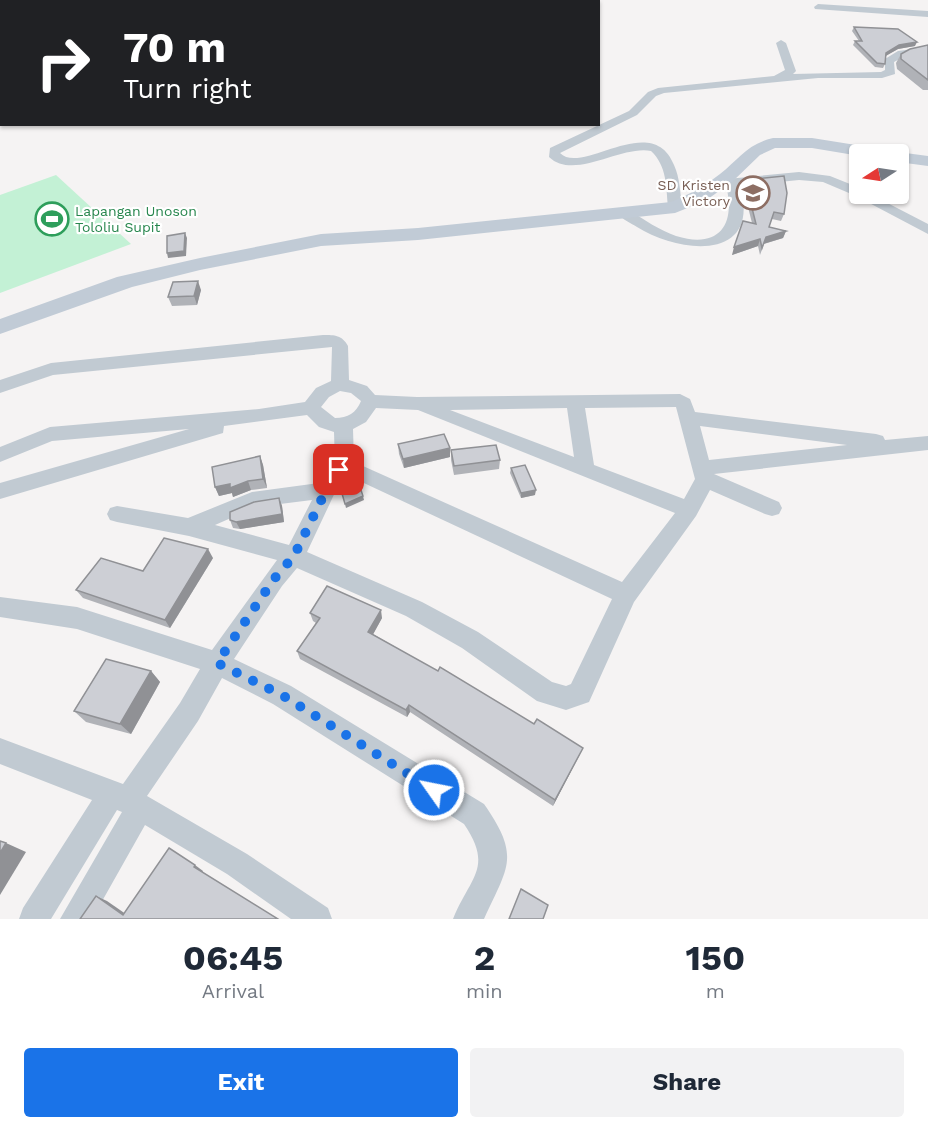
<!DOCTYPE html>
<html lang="en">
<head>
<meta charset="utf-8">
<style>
  :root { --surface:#fff; --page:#f2f2f3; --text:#1f2937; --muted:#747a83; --accent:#1a73e8 }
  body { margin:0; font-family:"Work Sans",sans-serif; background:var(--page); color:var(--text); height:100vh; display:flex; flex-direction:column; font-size:22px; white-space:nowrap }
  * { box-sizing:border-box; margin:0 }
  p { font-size:20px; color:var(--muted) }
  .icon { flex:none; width:33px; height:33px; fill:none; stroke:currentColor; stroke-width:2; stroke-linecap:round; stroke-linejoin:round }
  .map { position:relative; height:919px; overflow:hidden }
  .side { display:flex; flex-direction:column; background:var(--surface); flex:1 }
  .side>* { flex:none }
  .top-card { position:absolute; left:0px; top:0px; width:600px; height:126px; box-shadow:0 2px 4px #0004; background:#202124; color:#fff; overflow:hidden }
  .needle { width:39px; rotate:258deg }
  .controls { position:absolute; left:849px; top:144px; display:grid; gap:12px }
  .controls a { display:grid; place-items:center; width:60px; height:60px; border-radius:6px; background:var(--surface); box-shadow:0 2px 4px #0004; font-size:30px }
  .pin { position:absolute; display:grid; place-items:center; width:51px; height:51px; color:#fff; margin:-26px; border-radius:12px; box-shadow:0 3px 9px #0006 }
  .me { position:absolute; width:66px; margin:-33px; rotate:303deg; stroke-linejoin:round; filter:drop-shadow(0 0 4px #0008) }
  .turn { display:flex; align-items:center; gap:21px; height:126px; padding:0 24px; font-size:27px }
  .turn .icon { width:78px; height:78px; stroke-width:2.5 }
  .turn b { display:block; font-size:42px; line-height:51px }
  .eta { display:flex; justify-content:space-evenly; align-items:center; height:102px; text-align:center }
  .eta b { font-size:36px; font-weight:700; line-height:42px }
  .button { display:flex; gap:12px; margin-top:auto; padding:12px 24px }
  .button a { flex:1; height:69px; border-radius:6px; background:var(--accent); color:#fff; font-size:24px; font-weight:700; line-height:69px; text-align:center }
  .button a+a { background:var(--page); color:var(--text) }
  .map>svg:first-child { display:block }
  .green { fill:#c3f1d5 }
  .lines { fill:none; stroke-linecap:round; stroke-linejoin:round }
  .street { fill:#c1cad2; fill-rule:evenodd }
  .secondary { fill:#c1cbd6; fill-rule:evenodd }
  .wall { fill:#b0b2b7 }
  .shaded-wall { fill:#909195 }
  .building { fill:#cdcfd5; stroke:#909195; stroke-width:1.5 }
  .route { stroke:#1a73e8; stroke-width:10; stroke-dasharray:0 18 }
  .labels { text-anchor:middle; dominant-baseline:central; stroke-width:4.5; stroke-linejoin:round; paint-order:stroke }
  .far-education-label { font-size:14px; fill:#785e54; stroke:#fff; text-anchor:end }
  .far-leisure-label { font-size:14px; fill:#27864d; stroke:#fff; text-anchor:start }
</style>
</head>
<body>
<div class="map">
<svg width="928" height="919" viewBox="0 0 928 919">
  <rect width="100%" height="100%" fill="#f5f3f3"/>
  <polygon class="green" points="56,175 131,244 0,293 0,195"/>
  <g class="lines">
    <g class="street">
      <polygon points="818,4 928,11 928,17 815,9 814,7"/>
      <path d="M781,40L786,43L796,71L793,74L881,72L885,70V59L898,51L928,47V53L905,56L894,62L895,74L882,78H818L664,93L656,96L637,115L560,153C582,176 652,110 674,165C680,178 680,193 682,207L680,210L675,211L668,207C666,186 667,166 651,151C621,145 574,181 549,157L550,148L629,111L648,92L658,88L774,76L785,70L776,43Z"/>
      <path d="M799,172L830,176L860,188V194H870L928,224V234L856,196L823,182L799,180L740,186C762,262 680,254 637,227C631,223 623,220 618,214L625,210L630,211C645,220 659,230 676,236C721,250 737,222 725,182L727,179Z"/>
      <path d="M323,335C335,335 342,335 348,346L349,380L367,386L375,395L417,397L680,394L690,399L695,412L876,434L883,436L885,440L928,436V450L714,474L779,502L782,508L779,514L772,516L765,514L710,490L696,516L634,602L589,702L566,710L537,701L462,648L406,616L297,568L282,586L234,659L291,686L484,804C521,857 508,866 484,919H453C470,877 494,868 464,824L273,704L222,678L198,721L147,796L247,854L328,908L332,919H291L227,874L145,825L92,919H60L122,812L117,810L51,919H19L23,908L92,800L0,764V738L123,784L180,703L200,669L77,629L0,617V597L77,607L212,650L277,560L189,536L117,522L110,520L107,514L110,508L117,506L188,518L252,492L319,483L330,466L335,464L334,432L319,427L307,415L224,426L223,433L0,499V483L189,429L52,441L0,462V447L50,427L259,409L305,402L316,388L331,381L332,347L53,375L0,393V380L51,363ZM340,391L351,393L361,401C356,413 348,418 335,418L321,407L329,397ZM676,407L695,479L684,499L594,465L585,408ZM376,408L418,410L675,513L622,582L354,462L353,429L366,422ZM567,408L574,457L450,410ZM700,426L847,445L709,460ZM351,477L612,599L571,684L566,686L552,682L478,632L422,602L307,552L339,484L343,478ZM312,500L289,545L215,525L256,507Z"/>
    </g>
    <g class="secondary">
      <path d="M773,138H812L881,149L887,150L890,154L860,156L812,148H775L760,155L732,182L705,201L675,213L418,240L321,246L200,270L132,287L0,334V319L117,277L200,258L321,234L418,228L671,202C688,195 705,186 720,174C739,159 747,144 773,138Z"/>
      <polygon points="898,152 928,156 928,166 898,162 898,154 891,154"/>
    </g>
  </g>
  <g class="wall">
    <polygon points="854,27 915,46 898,49 885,56 885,64 883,68 875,67 853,45 855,41 859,41 852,31"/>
    <polygon points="928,45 928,90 923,90 897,69 896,63 901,54"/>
    <polygon points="745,180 784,214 781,221 772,219 769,227 786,231 783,238 764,244 760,255 758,246 732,255 752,223 743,187"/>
    <polygon points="201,290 197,305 172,306 168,297"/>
    <polygon points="398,444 450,457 404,468 399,454"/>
    <polygon points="451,450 500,460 499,469 454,475 451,460"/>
    <polygon points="260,456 263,465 267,488 251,490 233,497 232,493 219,496 215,487"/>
    <polygon points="511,468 535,495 521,498 510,473"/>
    <polygon points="279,498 282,506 284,522 240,529 233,528 230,520"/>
    <polygon points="213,558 170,628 83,598 76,590 143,571"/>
    <polygon points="310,613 382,618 373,634 580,754 553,806 410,712 407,717 300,659 297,651 316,623 313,621"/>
    <polygon points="151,671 160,682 131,734 86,722 74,711"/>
  </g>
  <g class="shaded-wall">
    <polygon points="917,42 915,46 898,49 884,57 886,53 899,45"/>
    <polygon points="786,231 783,238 763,244 766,237"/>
    <polygon points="185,233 187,238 186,256 168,258 167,253"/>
    <polygon points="760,239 758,246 732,255 734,247"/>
    <polygon points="198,281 201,290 197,305 194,296"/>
    <polygon points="450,448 450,457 404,468 403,459"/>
    <polygon points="260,456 263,465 267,488 263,479"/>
    <polygon points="248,481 251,490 233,497 232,493 219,496 215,487"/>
    <polygon points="536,490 535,495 521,498 521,493"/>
    <polygon points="363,496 364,500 346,508 345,504"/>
    <polygon points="279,498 282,506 284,522 240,529 236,522"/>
    <polygon points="208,549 213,558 170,628 165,620"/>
    <polygon points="381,610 382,618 370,640 368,632"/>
    <polygon points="151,671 160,682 131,734 120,724"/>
    <polygon points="409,705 410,712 407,717 406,710"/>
    <polygon points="583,748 580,754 553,806 555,800"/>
    <polygon points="6,843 26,852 0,895 0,853"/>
    <polygon points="195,865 203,871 202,873 194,867"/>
    <polygon points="96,896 107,901 133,919 123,915"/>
  </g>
  <g class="building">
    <polygon points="854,27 898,29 917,42 899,45 886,53 885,64 877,63 855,41 862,41"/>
    <polygon points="928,45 928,80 901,59 901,54 910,49"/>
    <polygon points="784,176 787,193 784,214 774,212 769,227 786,231 766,237 762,248 760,239 734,247 743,221 756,224 745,180"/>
    <polygon points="185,233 184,251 167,253 167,236"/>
    <polygon points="198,281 194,296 168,297 173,282"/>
    <polygon points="444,434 450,448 403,459 398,444"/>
    <polygon points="496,445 500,460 454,466 451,450"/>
    <polygon points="260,456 263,479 248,481 230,488 230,484 215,487 212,467"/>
    <polygon points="525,465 536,490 521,493 511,468"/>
    <polygon points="350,475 357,478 363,496 345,504 339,483 343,476"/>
    <polygon points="279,498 282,514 236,522 230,520 230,512 254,502"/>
    <polygon points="164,538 208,549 165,620 76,590 101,558 143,571"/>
    <polygon points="327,586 381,610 368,632 438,671 440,667 534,724 537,719 583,748 555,800 409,705 406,710 297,651 320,618 310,613"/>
    <polygon points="106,659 151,671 120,724 74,711"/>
    <polygon points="0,841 6,843 0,853"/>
    <polygon points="169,848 195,865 194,867 278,919 80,919 96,896 123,915"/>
    <polygon points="521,889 548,905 543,919 509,919"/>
  </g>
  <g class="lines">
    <polyline class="route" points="339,470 335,472 294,556 274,579 217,663 282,695 434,790"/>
  </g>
  <defs>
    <symbol id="school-ring" viewBox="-11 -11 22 22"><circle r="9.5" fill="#fff" stroke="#8d6e63" stroke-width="1.5"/><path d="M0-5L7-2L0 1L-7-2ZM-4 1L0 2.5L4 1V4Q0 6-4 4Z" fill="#8d6e63"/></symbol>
    <symbol id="stadium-ring" viewBox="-11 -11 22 22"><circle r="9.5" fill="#fff" stroke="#2e9e5b" stroke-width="1.5"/><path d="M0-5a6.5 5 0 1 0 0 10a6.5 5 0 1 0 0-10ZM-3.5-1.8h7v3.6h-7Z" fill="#2e9e5b"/></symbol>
  </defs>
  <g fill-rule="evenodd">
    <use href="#school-ring" x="734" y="174" width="38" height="38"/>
    <use href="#stadium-ring" x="33" y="200" width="38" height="38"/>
  </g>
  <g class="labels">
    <g class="far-education-label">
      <text x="730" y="185">SD Kristen<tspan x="730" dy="16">Victory</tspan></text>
    </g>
    <g class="far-leisure-label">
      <text x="75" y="211">Lapangan Unoson<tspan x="75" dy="16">Tololiu Supit</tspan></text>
    </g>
  </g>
</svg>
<div class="controls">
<a><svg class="needle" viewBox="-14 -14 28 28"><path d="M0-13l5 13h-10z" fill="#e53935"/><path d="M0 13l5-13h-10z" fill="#747a83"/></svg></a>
</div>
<div class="pin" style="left:339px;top:470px;background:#d93025"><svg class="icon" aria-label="arrive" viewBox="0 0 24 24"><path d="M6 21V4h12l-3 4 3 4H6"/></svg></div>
<svg class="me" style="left:434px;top:790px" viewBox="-20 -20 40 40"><circle r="17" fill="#1a73e8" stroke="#fff" stroke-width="3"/><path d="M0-11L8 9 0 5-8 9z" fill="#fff"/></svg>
<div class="top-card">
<div class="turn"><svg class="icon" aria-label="right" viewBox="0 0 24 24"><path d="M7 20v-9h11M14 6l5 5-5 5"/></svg><div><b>70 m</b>Turn right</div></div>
</div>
</div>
<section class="side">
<div class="eta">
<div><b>06:45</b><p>Arrival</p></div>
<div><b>2</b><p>min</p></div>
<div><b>150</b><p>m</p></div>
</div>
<div class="button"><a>Exit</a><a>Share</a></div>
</section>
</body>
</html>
